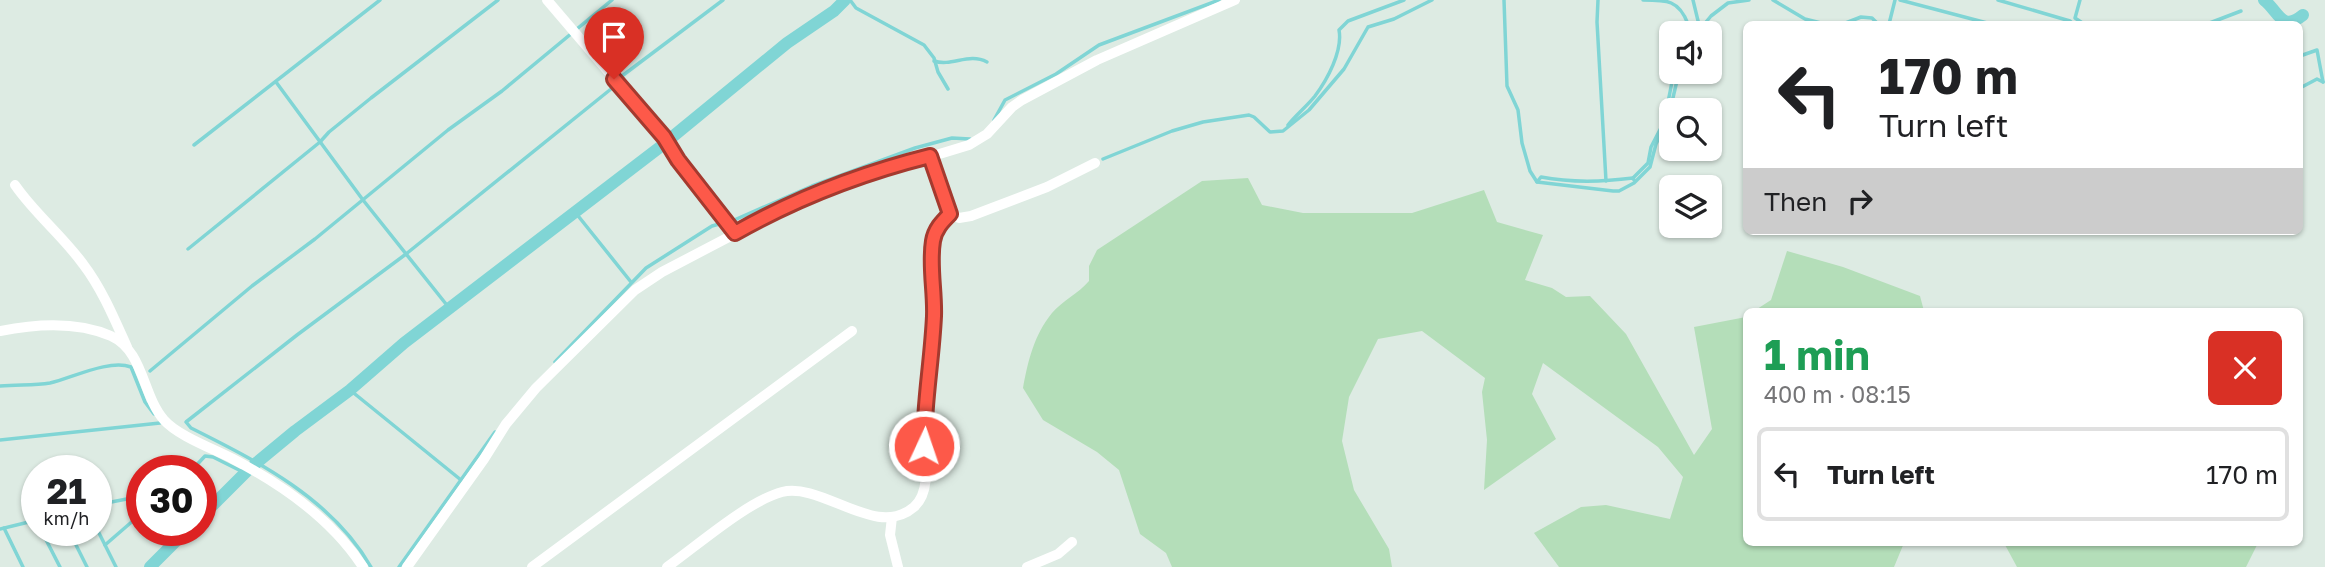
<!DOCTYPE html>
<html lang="en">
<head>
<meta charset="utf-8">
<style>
  :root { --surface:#fff; --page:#f6f6f6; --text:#202124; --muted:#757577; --line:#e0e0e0 }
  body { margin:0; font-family:"Golos Text",sans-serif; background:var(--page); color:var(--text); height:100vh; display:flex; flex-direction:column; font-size:26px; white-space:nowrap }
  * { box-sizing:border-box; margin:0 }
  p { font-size:23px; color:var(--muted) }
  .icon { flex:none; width:38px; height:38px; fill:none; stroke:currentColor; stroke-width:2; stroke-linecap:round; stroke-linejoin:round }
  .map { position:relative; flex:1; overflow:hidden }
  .sheet { position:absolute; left:1743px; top:308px; width:560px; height:238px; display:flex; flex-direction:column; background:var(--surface); border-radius:10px; box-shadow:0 2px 5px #0004 }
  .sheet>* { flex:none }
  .top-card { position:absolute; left:1743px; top:21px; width:560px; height:214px; border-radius:10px; box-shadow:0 2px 5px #0004; background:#fff; color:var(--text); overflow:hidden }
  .buttons { position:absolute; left:1659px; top:21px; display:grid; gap:14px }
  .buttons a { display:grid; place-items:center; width:63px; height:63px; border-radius:10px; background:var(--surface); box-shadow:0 2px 5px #0004; font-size:35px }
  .speed { position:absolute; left:21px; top:455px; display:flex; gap:14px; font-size:35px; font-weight:700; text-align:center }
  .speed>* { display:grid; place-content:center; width:91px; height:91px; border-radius:50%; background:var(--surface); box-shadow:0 2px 5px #0004; line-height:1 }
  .speed small { font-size:18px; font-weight:400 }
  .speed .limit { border:10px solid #d22; background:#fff; color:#111 }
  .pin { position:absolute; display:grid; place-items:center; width:60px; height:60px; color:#fff; margin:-72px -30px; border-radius:50% 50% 50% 0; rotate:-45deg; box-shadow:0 0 7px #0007 }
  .pin .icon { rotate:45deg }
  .me { position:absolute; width:77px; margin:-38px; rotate:3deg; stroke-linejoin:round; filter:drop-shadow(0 0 5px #0008) }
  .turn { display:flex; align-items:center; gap:24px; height:147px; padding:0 21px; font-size:32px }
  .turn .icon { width:91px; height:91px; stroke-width:2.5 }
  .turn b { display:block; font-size:49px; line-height:60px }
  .then { display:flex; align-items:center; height:66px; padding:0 21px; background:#0003; gap:14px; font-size:26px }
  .round { display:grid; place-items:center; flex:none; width:74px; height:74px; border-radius:10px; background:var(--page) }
  .head { display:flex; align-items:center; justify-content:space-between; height:119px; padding:0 21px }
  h1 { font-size:42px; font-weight:700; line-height:52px; color:#1e9e55 }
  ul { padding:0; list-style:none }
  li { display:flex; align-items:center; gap:21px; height:94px; margin:0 14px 10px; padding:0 7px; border:4px solid var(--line); border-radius:10px }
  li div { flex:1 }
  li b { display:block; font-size:26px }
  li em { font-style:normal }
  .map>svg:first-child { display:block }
  .green { fill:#b4deb9 }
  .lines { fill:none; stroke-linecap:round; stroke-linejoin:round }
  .stream { stroke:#80d5d5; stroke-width:3.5 }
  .canal { stroke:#80d5d5; stroke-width:12 }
  .street { stroke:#fff; stroke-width:10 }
  .route-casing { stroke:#a43a2f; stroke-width:18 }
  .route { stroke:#fd5949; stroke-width:12 }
</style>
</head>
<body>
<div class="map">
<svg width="2325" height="567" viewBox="0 0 2325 567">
  <rect width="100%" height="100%" fill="#ddebe3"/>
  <g class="green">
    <path d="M1248,178L1262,205L1303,213H1412L1484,190L1497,222L1543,235L1525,280L1552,288L1566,297L1590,296L1626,334L1694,455L1712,429L1694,327L1746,317V542L1904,543L1894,567H1559L1534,533L1581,507L1606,505L1670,519L1683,477L1658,447L1543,363L1532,394L1556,439L1484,490L1487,440L1482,392L1485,378L1422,331L1378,339L1349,397L1342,441L1354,490L1389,549L1392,567H1172L1166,553L1140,534L1119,470L1097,452L1043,420L1023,388C1028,361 1034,335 1052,313C1062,301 1079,293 1089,281V266L1097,250L1202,181Z"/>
    <polygon points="1787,251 1843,267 1920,296 1924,311 1754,311 1771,300"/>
    <polygon points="2004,543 2258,543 2246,567 2017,567"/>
  </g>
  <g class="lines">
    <g class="stream">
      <polyline points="850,0 856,8 924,45 934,58 938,72 948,89"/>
      <polyline points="1504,0 1507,86 1518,110 1522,143 1530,171 1537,182 1613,191 1619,191 1634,183 1650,167 1656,144 1668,119 1679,72"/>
      <polyline points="1598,0 1597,22 1606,181"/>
      <path d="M1643,0C1667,0 1679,0 1688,24L1685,33"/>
      <polyline points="1693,0 1700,29"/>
      <polyline points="1773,0 1805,19 1825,24"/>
      <polyline points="1900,0 1991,24"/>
      <polyline points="1998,0 2070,21 2073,24"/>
      <polyline points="2080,0 2075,18 2084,24"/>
      <polyline points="1843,24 1861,17 1872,18 1878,24"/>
      <polyline points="1889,24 1895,0"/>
      <polyline points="2207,24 2241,11"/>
      <polyline points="2274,24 2282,20"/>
      <polyline points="2288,24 2289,22"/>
      <polyline points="1697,33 1711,16 1728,3 1749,0"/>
      <polyline points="2300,56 2317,50 2323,82"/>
      <path d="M934,61C952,67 969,52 987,62"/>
      <polyline points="276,82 363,200 450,309"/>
      <polyline points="2300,88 2317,79 2323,82"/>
      <polyline points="994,120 1005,100 1056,74 1099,45 1219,0"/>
      <path d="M1288,125C1296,115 1307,106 1315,96C1327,80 1343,51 1339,30L1348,21L1404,0"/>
      <polyline points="194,145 380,0"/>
      <polyline points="1103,159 1172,131 1203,122 1249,115 1254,117 1270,132 1283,131 1309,110 1344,69 1368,27 1394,19 1432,0"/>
      <polyline points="1633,178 1648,163 1651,147 1664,122 1674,72"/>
      <path d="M1537,182L1541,177C1572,183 1602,182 1633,178L1634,180"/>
      <polyline points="575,212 631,282"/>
      <polyline points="732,221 812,186 915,148 952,138 970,139"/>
      <polyline points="188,249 320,142 329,132 371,98 498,0"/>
      <polyline points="555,362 646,268 712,226 723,223"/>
      <polyline points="150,371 252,286 315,239 448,130 502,91 612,0"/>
      <path d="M0,386C17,384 33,386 50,383C72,378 109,359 131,367L145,402L154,414"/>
      <polyline points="350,390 461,480"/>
      <polyline points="0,440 160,423"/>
      <polyline points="191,471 205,456 213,457 245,473"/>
      <polyline points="96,505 142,496"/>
      <polyline points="96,527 116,567"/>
      <polyline points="4,528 23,567"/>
      <polyline points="0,529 37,520"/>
      <polyline points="41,530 60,567"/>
      <polyline points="69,531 87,567"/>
      <polyline points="105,545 142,513"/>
      <path d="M371,567C332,499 259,462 191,428L186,422L297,335L406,254L611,89L618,79L723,0"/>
      <polyline points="399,567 495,432"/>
    </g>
    <g class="canal">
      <path d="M2264,0C2278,10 2281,33 2303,15"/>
      <polyline points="671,138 787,43 834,11 845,0"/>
      <polyline points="255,464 295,431 350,390 404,343 664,144"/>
      <polyline points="201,517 247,471"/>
      <polyline points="150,567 187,530"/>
    </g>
    <g class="street">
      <polyline points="547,0 664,137 678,160 735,233"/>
      <polyline points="930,156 950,214 959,218 971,216 1047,187 1095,163"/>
      <path d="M15,185C35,214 62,235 83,264C102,289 114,318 127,347"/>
      <path d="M0,331C35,324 77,321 111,336C144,351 142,395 164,420C178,436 214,449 233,459C283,485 332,519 363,567"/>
      <polyline points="892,517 890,535 898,567"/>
      <polyline points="407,567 484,459 506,424 536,388 635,290 662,272 786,207 844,183 969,145 987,134 1012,107 1022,100 1097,60 1235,0"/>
      <polyline points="532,567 852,331"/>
      <path d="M667,567C698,545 748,501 782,492C823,482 876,540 914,507C935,489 922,445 924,420C927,379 935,339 935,298C934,279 930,259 933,240C935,229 942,222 950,214"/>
      <polyline points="1027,567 1058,554 1072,542"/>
    </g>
  </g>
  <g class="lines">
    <defs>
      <path id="route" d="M614,79L664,137L678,160L735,233C795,199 862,173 930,156L950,214C942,222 935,229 933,241C929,265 935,292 934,316C932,360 924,403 924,446"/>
    </defs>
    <use href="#route" class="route-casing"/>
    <use href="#route" class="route"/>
  </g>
</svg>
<div class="buttons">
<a><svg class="icon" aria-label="sound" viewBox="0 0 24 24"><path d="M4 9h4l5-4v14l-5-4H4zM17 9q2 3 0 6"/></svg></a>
<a><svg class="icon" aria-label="search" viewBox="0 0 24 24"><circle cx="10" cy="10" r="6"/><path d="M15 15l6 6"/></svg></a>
<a><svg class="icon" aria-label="layers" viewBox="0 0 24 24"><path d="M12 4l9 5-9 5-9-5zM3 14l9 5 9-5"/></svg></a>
</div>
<div class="speed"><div>21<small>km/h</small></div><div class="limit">30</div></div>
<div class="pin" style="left:614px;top:79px;background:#d93025"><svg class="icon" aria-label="arrive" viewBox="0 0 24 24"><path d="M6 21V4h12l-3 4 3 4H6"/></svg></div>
<svg class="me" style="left:924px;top:446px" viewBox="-20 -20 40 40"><circle r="17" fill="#fd5949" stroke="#fff" stroke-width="3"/><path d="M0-11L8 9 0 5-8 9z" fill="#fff"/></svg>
<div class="top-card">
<div class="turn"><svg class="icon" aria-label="left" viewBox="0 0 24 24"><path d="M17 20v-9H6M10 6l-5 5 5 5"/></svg><div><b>170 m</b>Turn left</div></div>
<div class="then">Then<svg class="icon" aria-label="right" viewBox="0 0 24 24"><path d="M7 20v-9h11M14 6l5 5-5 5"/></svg></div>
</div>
<section class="sheet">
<div class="head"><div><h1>1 min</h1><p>400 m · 08:15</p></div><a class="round" style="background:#d93025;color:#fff"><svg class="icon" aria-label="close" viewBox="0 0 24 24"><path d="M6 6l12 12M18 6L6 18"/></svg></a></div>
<ul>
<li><svg class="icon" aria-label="left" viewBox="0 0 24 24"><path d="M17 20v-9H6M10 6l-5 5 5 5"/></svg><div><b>Turn left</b></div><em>170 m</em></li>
</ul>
</section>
</div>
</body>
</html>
